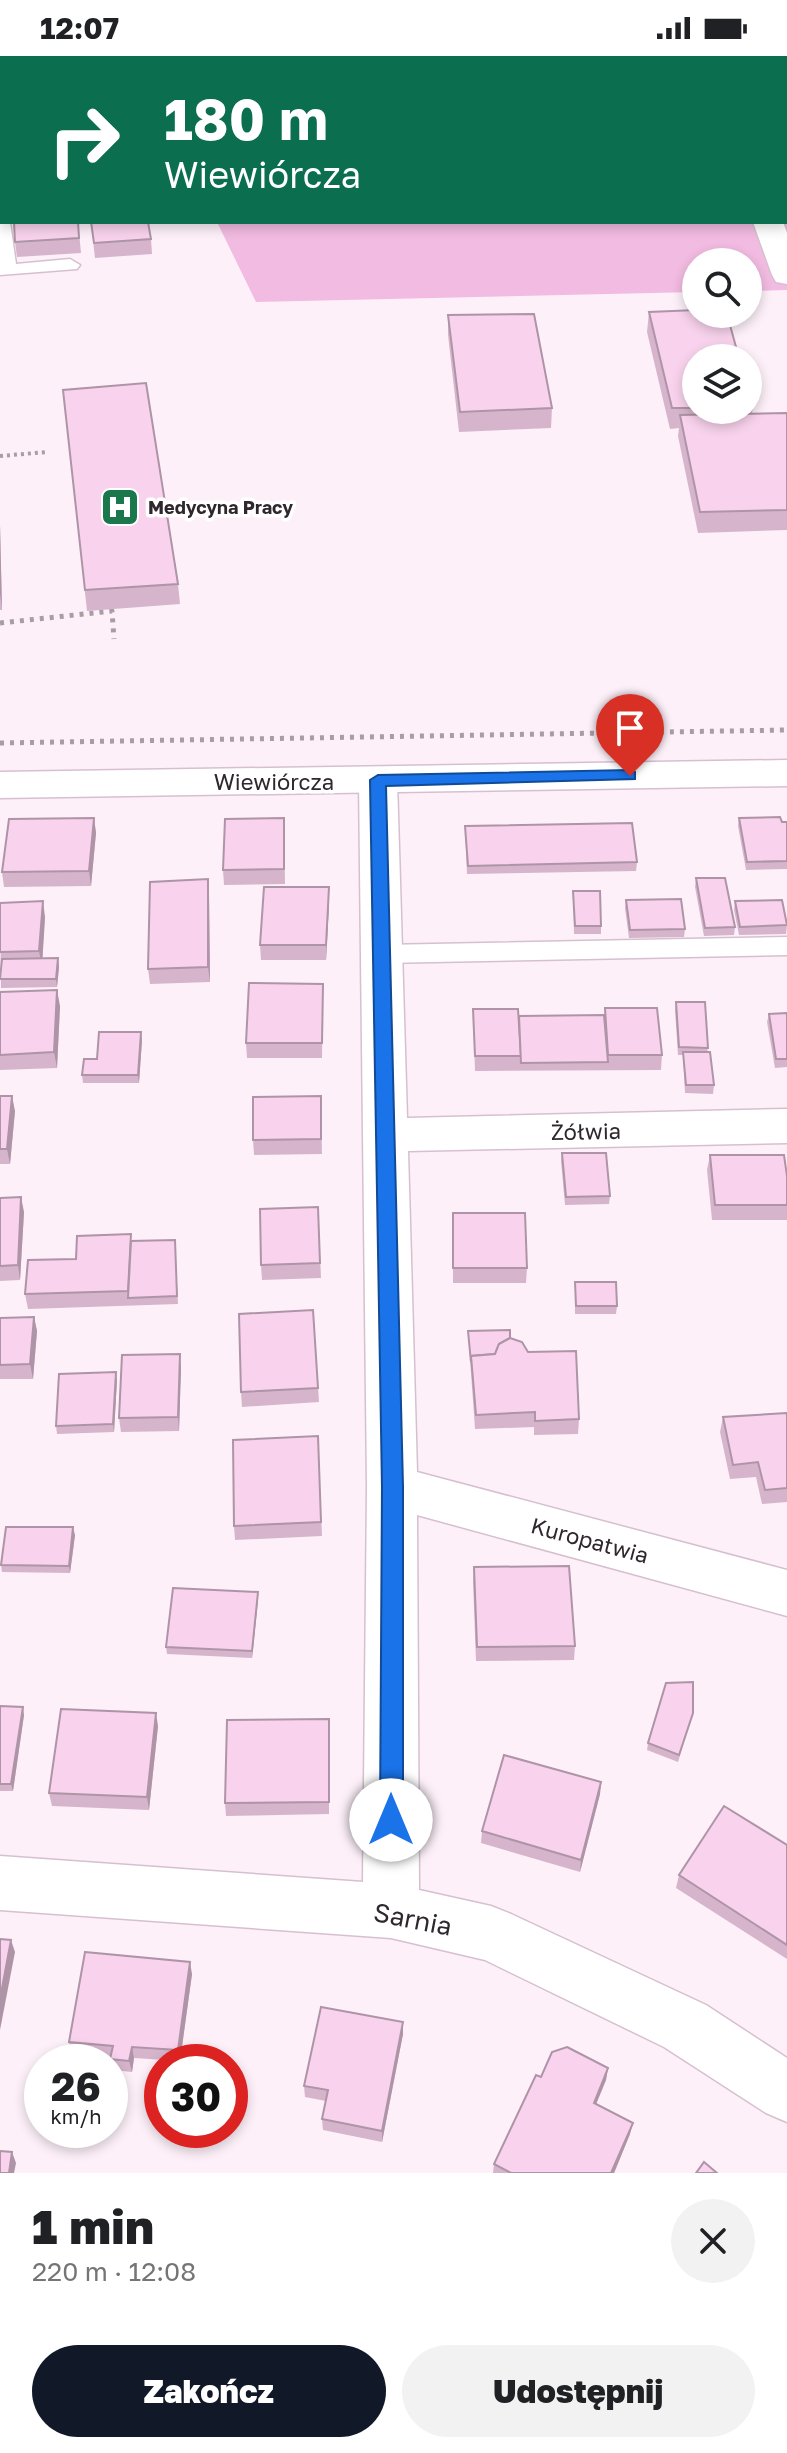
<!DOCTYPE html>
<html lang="pl">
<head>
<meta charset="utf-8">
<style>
  :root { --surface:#fff; --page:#f2f2f2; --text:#202124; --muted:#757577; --accent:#111827 }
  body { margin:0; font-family:"Golos Text",sans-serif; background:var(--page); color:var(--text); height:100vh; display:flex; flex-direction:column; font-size:30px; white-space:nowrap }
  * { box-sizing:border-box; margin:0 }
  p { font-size:26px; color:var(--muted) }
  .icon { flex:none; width:44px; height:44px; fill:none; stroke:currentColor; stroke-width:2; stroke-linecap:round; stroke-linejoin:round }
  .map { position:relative; height:2117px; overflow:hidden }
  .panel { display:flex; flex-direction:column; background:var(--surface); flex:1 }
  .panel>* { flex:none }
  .hud { position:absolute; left:0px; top:0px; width:788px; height:168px; box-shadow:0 4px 12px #0003; background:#0b6e4f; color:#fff; overflow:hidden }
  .tools { position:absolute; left:682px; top:192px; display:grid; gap:16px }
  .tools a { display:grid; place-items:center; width:80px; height:80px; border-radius:50%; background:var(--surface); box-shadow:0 4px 12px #0003; font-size:40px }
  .speed { position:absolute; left:24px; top:1988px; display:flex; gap:16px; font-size:40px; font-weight:700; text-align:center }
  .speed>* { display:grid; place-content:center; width:104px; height:104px; border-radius:50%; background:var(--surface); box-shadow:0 4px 12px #0003; line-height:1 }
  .speed small { font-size:20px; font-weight:400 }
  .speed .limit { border:12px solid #d22; background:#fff; color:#111 }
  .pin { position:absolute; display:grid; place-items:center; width:68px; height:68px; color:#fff; margin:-82px -34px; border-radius:50% 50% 50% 0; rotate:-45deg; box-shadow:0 0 8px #0007 }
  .pin .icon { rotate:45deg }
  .me { position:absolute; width:88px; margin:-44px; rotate:0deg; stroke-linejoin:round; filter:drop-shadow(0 0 6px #0008) }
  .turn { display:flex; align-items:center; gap:28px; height:168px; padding:0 32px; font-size:36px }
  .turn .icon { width:104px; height:104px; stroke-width:2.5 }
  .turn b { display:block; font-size:56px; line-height:68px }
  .round { display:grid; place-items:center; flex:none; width:84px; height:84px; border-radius:42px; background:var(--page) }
  .overview { display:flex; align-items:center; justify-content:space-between; height:136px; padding:0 32px }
  h1 { font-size:48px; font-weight:800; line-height:60px }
  .button { display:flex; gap:16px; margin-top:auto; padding:16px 32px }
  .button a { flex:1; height:92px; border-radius:48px; background:var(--accent); color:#fff; font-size:32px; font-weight:800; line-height:92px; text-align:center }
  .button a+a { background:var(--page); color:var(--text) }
  .status { display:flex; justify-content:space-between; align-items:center; height:56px; padding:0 40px; background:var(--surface); direction:ltr }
  .status svg { height:22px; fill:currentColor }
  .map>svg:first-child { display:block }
  .green { fill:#f2bbe1 }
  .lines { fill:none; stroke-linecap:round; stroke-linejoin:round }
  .lane-casing { stroke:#d6c0cf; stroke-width:3 }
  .street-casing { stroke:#d6c0cf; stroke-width:3 }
  .secondary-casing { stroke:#d6c0cf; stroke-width:3 }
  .path-far1 { stroke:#a89da4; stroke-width:4; stroke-dasharray:3 4; stroke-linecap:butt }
  .path { stroke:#a89da4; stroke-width:5; stroke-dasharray:4 6; stroke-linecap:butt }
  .lane { fill:#fff; fill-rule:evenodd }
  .street { fill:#fff; fill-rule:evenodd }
  .secondary { fill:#fff; fill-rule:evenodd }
  .wall { fill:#d6b5cc }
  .shaded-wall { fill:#ae94a6 }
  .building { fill:#f9d3ed; stroke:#ae94a6; stroke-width:2 }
  .route { fill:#1a73e8; stroke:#114b97; stroke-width:2 }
  .labels { text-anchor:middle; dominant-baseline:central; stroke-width:7; stroke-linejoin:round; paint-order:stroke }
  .far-poi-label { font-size:18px; font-weight:bold; fill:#2f272d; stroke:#fff; text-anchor:start }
  .street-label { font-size:22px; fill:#2f272d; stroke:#fff }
  .near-street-label { font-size:26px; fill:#2f272d; stroke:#fff }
</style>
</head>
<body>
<div class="status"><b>12:07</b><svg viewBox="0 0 49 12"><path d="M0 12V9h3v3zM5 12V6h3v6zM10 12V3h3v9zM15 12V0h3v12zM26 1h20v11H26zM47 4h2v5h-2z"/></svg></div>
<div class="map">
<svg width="787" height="2117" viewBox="0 0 787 2117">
  <rect width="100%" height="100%" fill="#fdf0f9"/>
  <polygon class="green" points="141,0 787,0 787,234 748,235 748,206 696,206 696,236 256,246 217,166 786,166 786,2"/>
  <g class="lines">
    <defs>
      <g id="lane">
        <rect x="0" y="91" width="2" height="12"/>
        <polygon points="2,124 2,136 0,137 0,125"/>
        <polygon points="0,153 2,166 10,166 16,208 70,203 80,209 77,213 0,219"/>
        <polygon points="787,881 787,899 382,907 373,905 369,898 373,891 382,889"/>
      </g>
      <g id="street">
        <polygon points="584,0 613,0 615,2 586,2"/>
        <polygon points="753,166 783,166 787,177 787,228 776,226 772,219"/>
        <polygon points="378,711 392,715 397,724 407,1062 787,1053 787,1087 408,1095 417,1416 787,1514 787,1560 417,1459 419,1834 491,1850 511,1858 706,1949 787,2002 787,2066 766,2057 664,1991 485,1904 391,1882 0,1854 0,1800 363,1826 367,1431 359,724 364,715"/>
      </g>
      <polygon id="secondary" points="787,704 787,730 0,742 0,716"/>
    </defs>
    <use href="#lane" class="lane-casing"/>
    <use href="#street" class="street-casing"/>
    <use href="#secondary" class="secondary-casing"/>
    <polyline class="path-far1" points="0,400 47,396"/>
    <g class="path">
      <polyline points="0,567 112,555 114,583"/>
      <polyline points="0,687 787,674"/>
    </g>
    <use href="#lane" class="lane"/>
    <use href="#street" class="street"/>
    <use href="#secondary" class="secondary"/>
  </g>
  <g class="wall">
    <polygon points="78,166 81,197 17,201 15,186"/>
    <polygon points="91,166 151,183 152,198 95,202"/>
    <polygon points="649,256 696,302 696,354 748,354 748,333 753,350 752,358 787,357 787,474 698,477 678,380 679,372 670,373 647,276"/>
    <polygon points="448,259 552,352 551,372 459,376 448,279"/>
    <polygon points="63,334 178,528 180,548 87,555"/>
    <polygon points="0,469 2,554 0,554"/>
    <polygon points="94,762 96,777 91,830 4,831 2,816"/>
    <polygon points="284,762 285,828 224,829 223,814"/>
    <polygon points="739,762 787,766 787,813 746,814 738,770"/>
    <polygon points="465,770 637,806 636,815 467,818"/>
    <polygon points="696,822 735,871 734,879 704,880 695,831"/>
    <polygon points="573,835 601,870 601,878 574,878"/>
    <polygon points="209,839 210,926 150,928 148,913"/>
    <polygon points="626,844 685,873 684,881 629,882 625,852"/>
    <polygon points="735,845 787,869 786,878 739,879 734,854"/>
    <polygon points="0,847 45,861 42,903 58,902 59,911 57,931 1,932"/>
    <polygon points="329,847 326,904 261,904 260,889"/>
    <polygon points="323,928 322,1002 247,1002 246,987"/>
    <polygon points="0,936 60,950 57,1012 0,1014"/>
    <polygon points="676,946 708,992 707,996 714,1029 713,1038 685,1037 683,999 678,999 675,954"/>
    <polygon points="605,952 662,999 661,1014 475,1015 473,953 519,960 604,959"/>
    <polygon points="787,957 787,1011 775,1012 767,966 769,958"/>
    <polygon points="142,984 139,1027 83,1027 82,1019 97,1003"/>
    <polygon points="0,1040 15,1055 10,1108 0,1108"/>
    <polygon points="321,1040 322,1098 254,1099 253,1084"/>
    <polygon points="562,1097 610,1140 609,1148 565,1149 561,1105"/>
    <polygon points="710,1099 787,1120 787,1164 712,1164 707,1114"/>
    <polygon points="0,1142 24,1156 20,1224 0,1225"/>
    <polygon points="318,1151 321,1222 262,1224 261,1209"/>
    <polygon points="453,1172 527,1212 526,1227 453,1227"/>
    <polygon points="131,1178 131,1185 175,1184 178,1248 28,1253 25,1238 76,1203"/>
    <polygon points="575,1226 617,1250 616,1258 575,1258"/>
    <polygon points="313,1254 319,1346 242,1351 241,1336"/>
    <polygon points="34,1261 37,1275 33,1323 0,1323 0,1262"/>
    <polygon points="468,1275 510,1282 528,1296 579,1363 578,1378 534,1379 534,1371 475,1373"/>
    <polygon points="181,1312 179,1375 121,1376 119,1362"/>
    <polygon points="117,1324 114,1376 57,1378 56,1370"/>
    <polygon points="787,1357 787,1446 762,1448 756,1421 730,1423 720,1376 723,1361"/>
    <polygon points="318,1380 322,1480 235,1484 234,1470"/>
    <polygon points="75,1479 70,1517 2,1516 1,1509"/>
    <polygon points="474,1511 575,1590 574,1604 476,1605 473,1525"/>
    <polygon points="258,1543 252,1602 167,1598 166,1591"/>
    <polygon points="0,1650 24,1659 13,1735 0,1735"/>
    <polygon points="693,1657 678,1706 647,1694 648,1687"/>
    <polygon points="329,1663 329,1758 226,1760 225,1747"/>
    <polygon points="158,1670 149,1754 52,1750 49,1737"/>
    <polygon points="601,1726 600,1738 580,1816 481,1787 482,1775"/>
    <polygon points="787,1789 787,1903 676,1832 679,1819"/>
    <polygon points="192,1918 180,2005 134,2002 132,2016 113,2014 111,2000 72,1997 69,1986"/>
    <polygon points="403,1966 403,1978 382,2086 323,2074 322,2063 326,2045 305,2041 304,2030"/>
    <polygon points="608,2012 606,2024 596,2048 630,2078 614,2117 493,2117 494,2108 541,2021"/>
  </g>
  <g class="shaded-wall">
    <polygon points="0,469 2,554 0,537"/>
    <polygon points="94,762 96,777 91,830 89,815"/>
    <polygon points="208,823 209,839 210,926 208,911"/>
    <polygon points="329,831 329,847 326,904 326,889"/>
    <polygon points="43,845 45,861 42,911 39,895"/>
    <polygon points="58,902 59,911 57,931 56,923"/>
    <polygon points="57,934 60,950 57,1012 54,996"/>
    <polygon points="141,976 142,984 139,1027 138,1019"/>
    <polygon points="12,1040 15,1055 10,1108 7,1093"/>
    <polygon points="21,1141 24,1156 20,1224 18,1209"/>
    <polygon points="34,1261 37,1275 33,1323 30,1308"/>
    <polygon points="180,1298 181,1312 179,1375 178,1361"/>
    <polygon points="116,1316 117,1324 114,1376 113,1368"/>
    <polygon points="73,1471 75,1479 70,1517 69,1510"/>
    <polygon points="258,1536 258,1543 252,1602 252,1595"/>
    <polygon points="23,1651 24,1659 13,1735 11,1728"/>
    <polygon points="156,1657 158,1670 149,1754 147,1741"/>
    <polygon points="601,1726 600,1738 580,1816 581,1804"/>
    <polygon points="11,1884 15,1896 0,1974 0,1943"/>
    <polygon points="190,1906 192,1918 180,2005 178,1994"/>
    <polygon points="403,1966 403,1978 382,2086 382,2075"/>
    <polygon points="132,1991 134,2002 132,2016 129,2005"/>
    <polygon points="608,2012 606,2024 592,2058 594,2047"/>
    <polygon points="633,2067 630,2078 614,2117 611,2117"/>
    <polygon points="12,2096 16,2107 14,2117 9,2117"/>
  </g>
  <g class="building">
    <rect x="54" y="0" width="46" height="2"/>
    <polygon points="14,166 78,166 79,182 15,186"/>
    <polygon points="91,166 148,166 151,183 94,187"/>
    <polygon points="696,254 696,258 727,258 739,302 696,302 696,352 672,352 649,256"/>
    <polygon points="534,258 552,352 460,356 448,259"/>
    <polygon points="146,327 178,528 85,534 63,334"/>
    <polygon points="748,333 753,350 748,350"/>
    <polygon points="787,357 787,454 700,456 680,359"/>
    <polygon points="780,761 782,766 787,766 787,805 747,806 739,762"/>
    <polygon points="94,762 89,815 2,816 9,763"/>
    <polygon points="284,762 284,813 223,814 225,763"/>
    <polygon points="632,767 637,806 468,810 465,770"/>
    <polygon points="696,822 725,822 735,871 705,872"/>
    <polygon points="208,823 208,911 148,913 150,826"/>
    <polygon points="264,831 329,831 326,889 260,889"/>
    <polygon points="573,835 600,835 601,870 575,870"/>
    <polygon points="681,843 685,873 630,874 626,844"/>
    <polygon points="782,844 787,869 740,871 735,845"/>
    <polygon points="43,845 39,895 0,896 0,847"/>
    <polygon points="58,902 56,923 0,923 2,903"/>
    <polygon points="249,927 323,928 322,987 246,987"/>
    <polygon points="57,934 54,996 0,999 0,936"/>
    <polygon points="676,946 705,946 708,992 679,991"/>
    <polygon points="605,952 657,952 662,999 608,999"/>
    <polygon points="473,953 518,953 521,1000 475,1000"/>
    <polygon points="787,957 787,1003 776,1003 769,958"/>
    <polygon points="604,959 608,1006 521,1007 519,960"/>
    <polygon points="99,976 141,976 138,1019 82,1019 84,1003 97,1003"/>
    <polygon points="683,996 710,996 714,1029 686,1029"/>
    <polygon points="0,1040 12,1040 7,1093 0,1093"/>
    <polygon points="321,1040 321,1083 253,1084 253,1041"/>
    <polygon points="562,1097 606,1097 610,1140 566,1141"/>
    <polygon points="710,1099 784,1099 787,1120 787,1149 715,1149"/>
    <polygon points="21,1141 18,1209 0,1210 0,1142"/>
    <polygon points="318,1151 320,1207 261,1209 260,1153"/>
    <polygon points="453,1157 525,1157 527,1212 453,1212"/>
    <polygon points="131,1178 128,1235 25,1238 28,1204 76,1203 77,1180"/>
    <polygon points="175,1184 177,1240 128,1242 131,1185"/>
    <polygon points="575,1226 616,1226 617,1250 576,1250"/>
    <polygon points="313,1254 318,1332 241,1336 239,1258"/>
    <polygon points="34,1261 30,1308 0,1309 0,1262"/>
    <polygon points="510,1274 510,1282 499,1288 495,1298 471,1300 471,1306 468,1275"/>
    <polygon points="510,1282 522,1286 528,1296 576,1295 579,1363 535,1365 535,1356 476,1359 471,1300 495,1298 499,1288"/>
    <polygon points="180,1298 178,1361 119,1362 122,1299"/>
    <polygon points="116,1316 113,1368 56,1370 59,1318"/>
    <polygon points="787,1357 787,1432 765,1434 758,1406 733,1409 723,1361"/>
    <polygon points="318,1380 321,1466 234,1470 233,1384"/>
    <polygon points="6,1471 73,1471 69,1510 1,1509"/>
    <polygon points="569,1510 575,1590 477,1591 474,1511"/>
    <polygon points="173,1532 258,1536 252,1595 166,1591"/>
    <polygon points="693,1626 693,1657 679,1699 648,1687 666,1627"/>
    <polygon points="0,1650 23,1651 11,1728 0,1728"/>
    <polygon points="61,1653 156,1657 147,1741 49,1737"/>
    <polygon points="329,1663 329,1746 225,1747 227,1664"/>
    <polygon points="504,1699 601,1726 581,1804 482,1775"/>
    <polygon points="724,1750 787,1789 787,1889 679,1819"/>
    <polygon points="0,1883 11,1884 0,1943"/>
    <polygon points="85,1896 190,1906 178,1994 132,1991 129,2005 110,2003 113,1990 69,1986"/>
    <polygon points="321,1951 403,1966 382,2075 322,2063 328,2034 304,2030"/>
    <polygon points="567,1991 608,2012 594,2047 633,2067 611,2117 511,2117 494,2108 536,2019 541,2021 552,1996"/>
    <polygon points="0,2095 12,2096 9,2117 0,2117"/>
    <polygon points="704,2106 717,2117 696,2117"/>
  </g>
  <polygon class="route" points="630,714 635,716 635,723 386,730 403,1431 403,1764 399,1772 391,1775 383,1772 380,1764 382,1431 370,724 378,719"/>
  <defs>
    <symbol id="hospital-square" viewBox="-11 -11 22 22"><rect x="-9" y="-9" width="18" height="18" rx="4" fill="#1b774c" stroke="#fff"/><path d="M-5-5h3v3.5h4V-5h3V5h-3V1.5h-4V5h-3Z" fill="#fff"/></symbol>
  </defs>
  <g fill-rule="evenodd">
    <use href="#hospital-square" x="98" y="429" width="44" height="44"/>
  </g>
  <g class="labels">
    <g class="far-poi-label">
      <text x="148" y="451">Medycyna Pracy</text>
    </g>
    <g class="street-label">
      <text x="274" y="725">Wiewiórcza</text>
      <text transform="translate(586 1075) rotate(-1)">Żółwia</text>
      <text transform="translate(590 1484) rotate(15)">Kuropatwia</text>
    </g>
    <g class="near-street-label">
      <text transform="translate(413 1863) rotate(11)">Sarnia</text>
    </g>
  </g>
</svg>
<div class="tools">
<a><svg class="icon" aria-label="search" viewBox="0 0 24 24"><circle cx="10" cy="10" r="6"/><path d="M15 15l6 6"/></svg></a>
<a><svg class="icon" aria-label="layers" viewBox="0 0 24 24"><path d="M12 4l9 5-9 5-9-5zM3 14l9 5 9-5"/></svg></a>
</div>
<div class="speed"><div>26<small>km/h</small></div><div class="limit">30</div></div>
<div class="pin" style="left:630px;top:720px;background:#d93025"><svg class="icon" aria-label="arrive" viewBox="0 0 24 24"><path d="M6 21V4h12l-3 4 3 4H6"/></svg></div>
<svg class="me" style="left:391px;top:1764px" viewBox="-20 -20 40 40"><circle r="19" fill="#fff"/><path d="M0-13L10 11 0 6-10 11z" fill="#1a73e8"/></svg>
<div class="hud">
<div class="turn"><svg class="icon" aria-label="right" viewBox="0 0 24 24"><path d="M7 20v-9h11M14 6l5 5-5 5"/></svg><div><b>180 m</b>Wiewiórcza</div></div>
</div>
</div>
<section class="panel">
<div class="overview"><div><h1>1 min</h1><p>220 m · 12:08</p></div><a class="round"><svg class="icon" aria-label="close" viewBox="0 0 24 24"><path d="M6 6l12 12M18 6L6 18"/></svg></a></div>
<div class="button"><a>Zakończ</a><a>Udostępnij</a></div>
</section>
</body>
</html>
